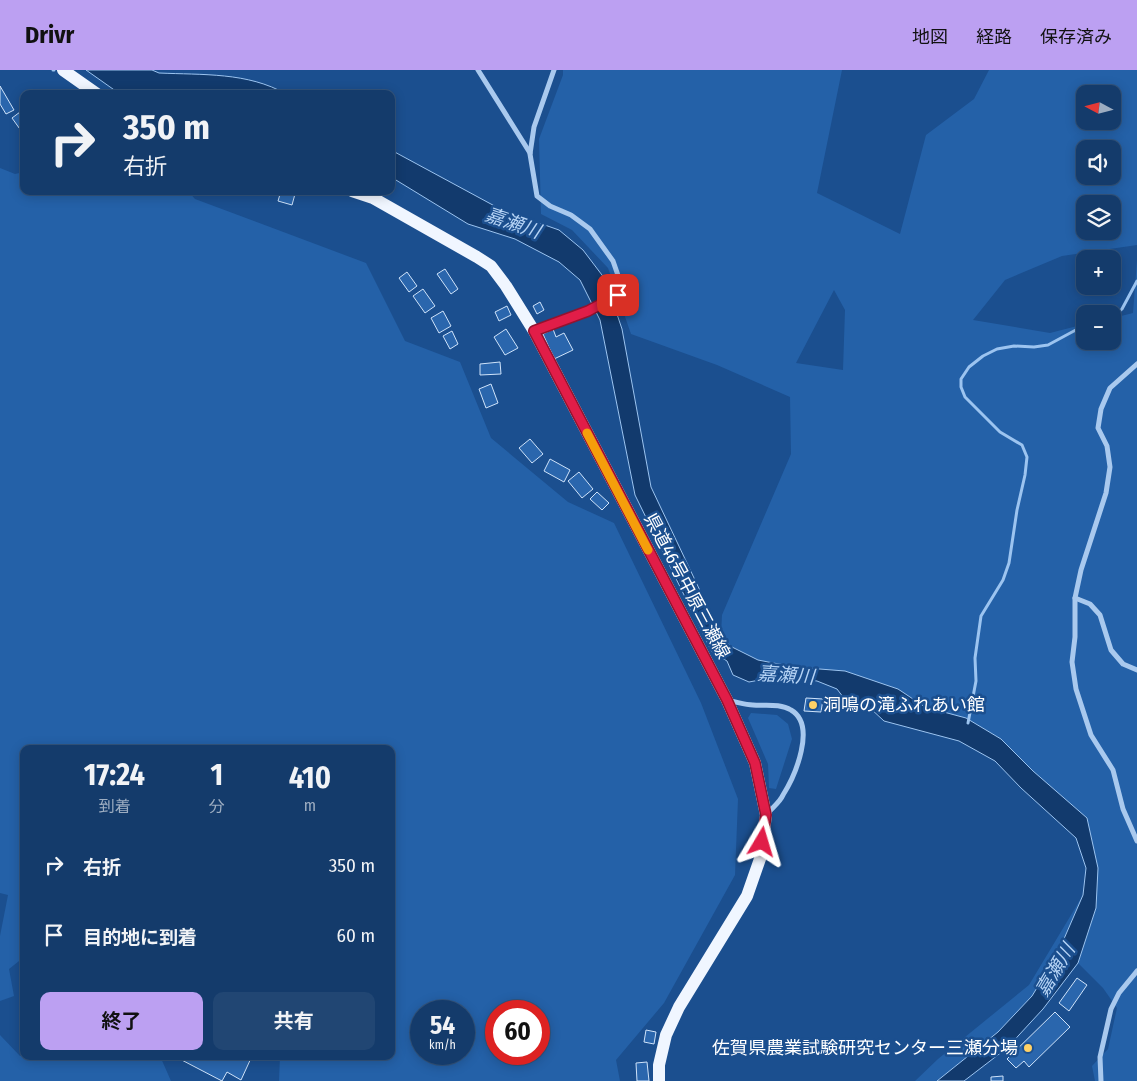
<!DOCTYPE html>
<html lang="ja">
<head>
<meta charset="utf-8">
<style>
  :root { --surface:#143b6b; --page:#214673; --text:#f1f3f6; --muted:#9dadc1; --line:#33557e; --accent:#bca0f2 }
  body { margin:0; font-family:"Fira Sans Condensed","Noto Sans JP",sans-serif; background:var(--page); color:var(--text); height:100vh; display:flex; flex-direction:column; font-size:19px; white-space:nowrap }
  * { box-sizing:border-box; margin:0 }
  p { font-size:16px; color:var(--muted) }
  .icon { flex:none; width:28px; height:28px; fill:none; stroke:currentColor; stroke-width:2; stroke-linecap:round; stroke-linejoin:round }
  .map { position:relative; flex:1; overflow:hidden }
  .sheet { position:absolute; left:20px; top:675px; width:375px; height:315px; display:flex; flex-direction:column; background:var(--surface); border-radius:10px; box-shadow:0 2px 12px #0003,0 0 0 1px var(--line) }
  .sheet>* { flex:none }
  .banner { position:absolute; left:20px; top:20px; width:375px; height:105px; border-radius:10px; box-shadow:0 2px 12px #0003,0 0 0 1px var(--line); background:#143b6b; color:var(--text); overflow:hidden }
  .needle { width:32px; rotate:277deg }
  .fabs { position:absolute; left:1076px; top:15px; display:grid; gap:10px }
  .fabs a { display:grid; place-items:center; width:45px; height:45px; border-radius:10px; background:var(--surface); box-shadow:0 2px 12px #0003,0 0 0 1px var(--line); font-size:25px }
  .speed { position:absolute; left:410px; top:930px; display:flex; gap:10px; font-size:25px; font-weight:700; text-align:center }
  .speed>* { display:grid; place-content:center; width:65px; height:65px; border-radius:50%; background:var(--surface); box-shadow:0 2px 12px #0003,0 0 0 1px var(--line); line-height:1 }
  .speed small { font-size:12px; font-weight:400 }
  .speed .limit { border:8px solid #d22; background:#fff; color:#111 }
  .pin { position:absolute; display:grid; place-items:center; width:42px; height:42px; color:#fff; margin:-21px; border-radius:10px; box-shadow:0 2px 8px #0006 }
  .me { position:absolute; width:55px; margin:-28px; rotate:7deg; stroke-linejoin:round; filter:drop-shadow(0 0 4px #0008) }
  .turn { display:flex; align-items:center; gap:18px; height:105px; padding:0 20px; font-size:22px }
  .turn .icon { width:65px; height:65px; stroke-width:2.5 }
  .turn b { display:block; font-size:35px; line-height:42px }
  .eta { display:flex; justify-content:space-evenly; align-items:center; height:85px; text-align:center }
  .eta b { font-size:30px; font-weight:700; line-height:35px }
  .button { display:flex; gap:10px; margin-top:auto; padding:10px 20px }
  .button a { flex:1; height:58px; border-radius:10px; background:var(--accent); color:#111; font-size:20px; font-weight:700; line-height:58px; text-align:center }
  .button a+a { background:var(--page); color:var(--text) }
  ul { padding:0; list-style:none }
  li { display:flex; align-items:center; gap:15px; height:70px; padding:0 20px }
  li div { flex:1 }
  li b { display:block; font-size:19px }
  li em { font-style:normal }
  header { display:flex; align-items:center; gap:30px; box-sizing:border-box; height:70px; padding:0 25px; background:var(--accent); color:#111 }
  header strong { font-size:24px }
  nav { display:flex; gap:28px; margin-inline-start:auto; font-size:18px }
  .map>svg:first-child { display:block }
  .green { fill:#2461a8; fill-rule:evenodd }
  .water { fill:#123a6d; stroke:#9cc4f0 }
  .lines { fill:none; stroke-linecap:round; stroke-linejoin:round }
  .stream { stroke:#9cc4f0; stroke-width:3 }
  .building { fill:#2a66ad; stroke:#cfe3fa }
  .street { stroke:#a9c9ee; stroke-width:5 }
  .primary { stroke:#f0f6ff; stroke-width:12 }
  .route-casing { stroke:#92132f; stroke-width:12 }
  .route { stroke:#e11d48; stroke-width:9 }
  .slow { stroke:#f59e0b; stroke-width:9 }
  .poi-dot { fill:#ffd166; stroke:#1b4f8f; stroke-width:2 }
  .labels { text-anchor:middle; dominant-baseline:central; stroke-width:5; stroke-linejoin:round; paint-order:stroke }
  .street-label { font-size:18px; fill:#fff; stroke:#1b4f8f }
  .poi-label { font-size:18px; fill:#fff; stroke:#1b4f8f; text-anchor:start }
  .water-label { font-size:19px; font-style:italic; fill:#b5d3f5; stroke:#1b4f8f }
</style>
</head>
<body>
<header>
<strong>Drivr</strong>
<nav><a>地図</a><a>経路</a><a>保存済み</a></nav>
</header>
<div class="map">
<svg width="1137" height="1011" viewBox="0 0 1137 1011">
  <rect width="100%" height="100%" fill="#1b4f8f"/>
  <g class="green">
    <path d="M563,0H842L817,123L900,164L926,65L974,29L989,0H1137V175L1062,186L1005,210L973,250L1050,263L1085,254V271H1112L1113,248L1133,243L1137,190V1011H1095L1092,996L1108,979L1117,938L1103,918L1078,893L1096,838L1098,798L1033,701L1001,669L966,648L925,637L898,619L758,590L730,576L721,565L722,545L791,384L790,327L717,295L631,264L608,198L572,160L541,144L539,69L563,5ZM1085,24H1112V51H1085ZM1085,79H1112V106H1085ZM1085,134H1112V161H1085ZM834,220L845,240L843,300L796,293Z"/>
    <path d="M0,98L15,104L24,102V121H188L195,129L366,193L405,271L460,292L491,368L568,432L614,453L701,633L738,729L735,805L664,933L616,990L620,1011H279L280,986H391V679H24V887L9,899L14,926L0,931V866L8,825L0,823ZM421,941H464V984H421ZM496,941H539V984H496Z"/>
    <polygon points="751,643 777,645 788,654 792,669 776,719 769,718 768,694 748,648"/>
    <polygon points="1083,825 1057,885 1032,926 998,962 937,1011 915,1011 938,989 1029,915"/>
    <polygon points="0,965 20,986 160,986 171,1011 0,1011"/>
  </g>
  <g class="water">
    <path d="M86,0H152L159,3C202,5 248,2 286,24H120Z"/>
    <polygon points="391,80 502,140 559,160 583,180 605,209 622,259 651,417 721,565 730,576 758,590 794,597 845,601 898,619 925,637 966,648 1001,669 1033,701 1087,748 1098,798 1096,838 1078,893 1043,939 1007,978 964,1011 937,1011 998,962 1032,926 1057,885 1083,825 1086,798 1076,768 1021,718 995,691 959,671 884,651 869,637 846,631 837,619 817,611 781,606 749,612 733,605 727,591 712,582 635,425 600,250 580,210 559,192 515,169 468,154 391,107"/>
  </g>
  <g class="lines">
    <g class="stream">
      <polyline points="53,0 54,0"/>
      <polyline points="1112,248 1122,239 1137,211"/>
      <polyline points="968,653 976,611 975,588 981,546 1003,510 1009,493 1017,440 1025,405 1027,387 1022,375 1000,362 965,327 961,317 961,309 969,297 983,286 997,279 1014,276 1034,277 1048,275 1085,255"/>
    </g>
  </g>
  <g class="building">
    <polygon points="0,16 14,40 6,44 0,34"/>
    <polygon points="20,42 24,47 24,60 22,62 12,48"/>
    <polygon points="281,121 295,124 292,135 278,131"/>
    <polygon points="445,199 458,219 451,224 437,204"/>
    <polygon points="407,202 417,216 409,222 399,208"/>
    <polygon points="423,219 435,236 425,243 413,226"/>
    <polygon points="540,232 544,240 537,244 533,236"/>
    <polygon points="507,236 511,245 499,251 495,242"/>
    <polygon points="443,241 451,256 439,263 431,248"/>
    <polygon points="506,259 518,278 505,285 494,267"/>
    <polygon points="553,259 556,267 564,263 573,280 554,289 543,264"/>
    <polygon points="452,261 458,274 450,279 443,266"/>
    <polygon points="500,292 501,304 480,305 480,294"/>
    <polygon points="491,314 498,333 486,338 479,319"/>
    <polygon points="530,369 543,384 532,393 519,378"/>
    <polygon points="550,389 570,400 564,412 544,401"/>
    <polygon points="579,402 593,419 582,428 568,411"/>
    <polygon points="597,422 609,433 602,440 590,429"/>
    <polygon points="806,628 823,629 821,642 804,641"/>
    <polygon points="1077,908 1087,915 1069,941 1059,933"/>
    <polygon points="1055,942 1070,957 1029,997 1024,991 1016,998 1007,989"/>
    <polygon points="646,960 656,962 654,974 644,972"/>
    <polygon points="174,986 252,986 241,1010 227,1002 222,1011"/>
    <polygon points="647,992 649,1011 637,1011 636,993"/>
    <polygon points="1003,1006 1003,1011 991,1011 991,1007"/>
  </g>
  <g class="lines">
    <g class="street">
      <polyline points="478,0 530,83"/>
      <polyline points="534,261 588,241 618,225 621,214 613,191 590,159 571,145 550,136 537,126 530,84 534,57 554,0"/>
      <polyline points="1137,294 1110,318 1101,339 1098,358 1107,376 1110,397 1106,423 1081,500 1075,528 1075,567 1072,592 1076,619 1091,665 1113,700 1123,739 1137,771"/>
      <polyline points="1075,528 1090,534 1100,545 1111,580 1123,594 1137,600"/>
      <path d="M730,631C737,632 745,635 753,635C765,636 780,633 791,640C817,655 795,706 783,725C780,732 773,737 768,743"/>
      <polyline points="1101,1011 1100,987 1111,939 1119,923 1137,901"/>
    </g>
    <g class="primary">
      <polyline points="63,0 97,24"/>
      <polyline points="352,121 373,128 477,187 491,196 506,216 534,261 727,630 755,693 766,745 761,786 747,826 679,937 666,965 659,995 659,1011"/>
    </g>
  </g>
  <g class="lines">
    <defs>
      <polyline id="route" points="618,225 588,241 534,261 727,630 755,693 766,745 762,772"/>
    </defs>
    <use href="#route" class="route-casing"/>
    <use href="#route" class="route"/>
    <polyline class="slow" points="587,363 648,480"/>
  </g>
  <g class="poi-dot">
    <circle cx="813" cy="635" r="5"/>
    <circle cx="1028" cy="978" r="5"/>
  </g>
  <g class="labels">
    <g class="street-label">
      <text transform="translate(687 516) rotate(62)">県道46号中原三瀬線</text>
    </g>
    <g class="poi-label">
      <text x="823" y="635">洞鳴の滝ふれあい館</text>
      <text x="1018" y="978" text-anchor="end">佐賀県農業試験研究センター三瀬分場</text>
    </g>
    <g class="water-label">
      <text transform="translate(513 153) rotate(19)">嘉瀬川</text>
      <text transform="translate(786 605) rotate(4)">嘉瀬川</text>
      <text transform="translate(1055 900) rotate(-59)">嘉瀬川</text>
    </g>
  </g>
</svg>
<div class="fabs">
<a><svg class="needle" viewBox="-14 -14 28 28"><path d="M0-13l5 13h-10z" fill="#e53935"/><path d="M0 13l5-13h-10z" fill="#9dadc1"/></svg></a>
<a><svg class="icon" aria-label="sound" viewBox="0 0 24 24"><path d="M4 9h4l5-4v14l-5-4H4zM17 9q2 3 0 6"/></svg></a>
<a><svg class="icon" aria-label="layers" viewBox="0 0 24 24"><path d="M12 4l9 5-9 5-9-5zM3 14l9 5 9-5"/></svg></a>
<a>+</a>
<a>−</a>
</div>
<div class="speed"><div>54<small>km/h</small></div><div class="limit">60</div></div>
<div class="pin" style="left:618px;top:225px;background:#d93025"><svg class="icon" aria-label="arrive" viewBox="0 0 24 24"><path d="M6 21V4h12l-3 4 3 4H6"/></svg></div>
<svg class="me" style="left:762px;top:772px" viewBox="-20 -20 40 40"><path d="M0-17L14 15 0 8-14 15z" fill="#e11d48" stroke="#fff" stroke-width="4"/></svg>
<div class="banner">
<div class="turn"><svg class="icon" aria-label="right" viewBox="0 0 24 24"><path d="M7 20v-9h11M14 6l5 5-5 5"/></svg><div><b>350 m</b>右折</div></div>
</div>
<section class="sheet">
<div class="eta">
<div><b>17:24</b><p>到着</p></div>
<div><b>1</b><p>分</p></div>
<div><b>410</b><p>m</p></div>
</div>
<ul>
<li><svg class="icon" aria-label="right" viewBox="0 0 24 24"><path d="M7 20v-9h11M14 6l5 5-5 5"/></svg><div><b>右折</b></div><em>350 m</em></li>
<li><svg class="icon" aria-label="arrive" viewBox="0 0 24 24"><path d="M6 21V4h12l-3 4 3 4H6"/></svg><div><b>目的地に到着</b></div><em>60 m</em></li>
</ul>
<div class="button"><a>終了</a><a>共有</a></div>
</section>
</div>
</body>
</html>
